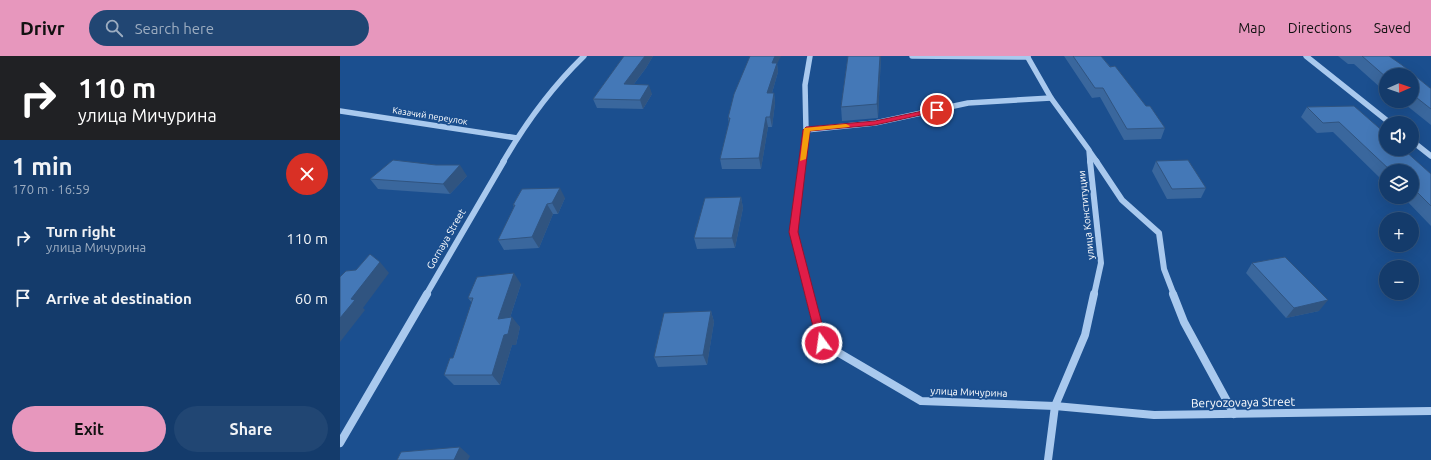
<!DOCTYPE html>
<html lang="en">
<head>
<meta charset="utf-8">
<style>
  :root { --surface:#143b6b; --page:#214673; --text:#f1f3f6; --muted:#9dadc1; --line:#33557e; --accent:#e797bd }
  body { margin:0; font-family:Ubuntu,sans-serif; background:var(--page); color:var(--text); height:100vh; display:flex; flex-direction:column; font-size:15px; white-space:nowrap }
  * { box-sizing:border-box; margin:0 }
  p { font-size:13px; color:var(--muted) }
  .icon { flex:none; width:22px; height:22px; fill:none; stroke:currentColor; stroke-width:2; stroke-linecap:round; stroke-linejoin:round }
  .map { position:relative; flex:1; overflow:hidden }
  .details { display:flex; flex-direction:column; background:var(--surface); width:340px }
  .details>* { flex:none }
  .guide { background:#202124; color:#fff; overflow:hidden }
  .needle { width:26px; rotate:88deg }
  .controls { position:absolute; left:1039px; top:12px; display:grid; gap:8px }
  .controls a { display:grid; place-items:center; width:40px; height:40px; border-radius:50%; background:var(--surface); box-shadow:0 4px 16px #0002,0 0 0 1px var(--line); font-size:20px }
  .pin { position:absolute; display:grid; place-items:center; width:34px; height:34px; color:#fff; margin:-17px; border:2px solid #fff; border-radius:50%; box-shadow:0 1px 4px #0007 }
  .me { position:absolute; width:44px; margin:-22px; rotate:346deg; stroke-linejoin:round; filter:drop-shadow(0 0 3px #0008) }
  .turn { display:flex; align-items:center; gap:14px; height:84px; padding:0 12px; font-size:18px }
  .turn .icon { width:52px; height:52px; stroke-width:2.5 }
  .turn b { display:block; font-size:28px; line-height:34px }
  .round { display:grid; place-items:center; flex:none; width:42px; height:42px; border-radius:21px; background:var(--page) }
  .summary { display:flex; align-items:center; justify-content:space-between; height:68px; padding:0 12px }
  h1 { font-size:24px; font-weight:600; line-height:30px }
  .action { display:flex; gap:8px; margin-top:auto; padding:8px 12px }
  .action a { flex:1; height:46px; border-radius:24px; background:var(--accent); color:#111; font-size:16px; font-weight:600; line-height:46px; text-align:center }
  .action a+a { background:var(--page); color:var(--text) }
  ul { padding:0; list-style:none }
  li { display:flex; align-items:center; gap:12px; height:60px; padding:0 12px }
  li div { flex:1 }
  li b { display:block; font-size:15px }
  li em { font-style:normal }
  header { display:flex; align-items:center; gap:24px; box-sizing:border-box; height:56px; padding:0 20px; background:var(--accent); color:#111 }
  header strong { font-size:19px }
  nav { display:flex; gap:22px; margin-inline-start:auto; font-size:14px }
  .search { width:280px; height:36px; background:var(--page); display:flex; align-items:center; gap:10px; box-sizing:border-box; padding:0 14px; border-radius:22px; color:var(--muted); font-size:15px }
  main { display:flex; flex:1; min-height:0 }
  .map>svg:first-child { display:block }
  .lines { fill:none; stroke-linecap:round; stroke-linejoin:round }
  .minor-far2 { stroke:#a9c9ee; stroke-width:5.5 }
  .minor-far1 { stroke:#a9c9ee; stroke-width:6 }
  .minor { stroke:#a9c9ee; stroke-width:8 }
  .wall { fill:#3a679d }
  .shaded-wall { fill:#305480 }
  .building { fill:#4478b7; stroke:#305480 }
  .route { fill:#e11d48; stroke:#92132f }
  .slow { fill:#f59e0b }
  .labels { text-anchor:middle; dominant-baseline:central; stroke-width:3.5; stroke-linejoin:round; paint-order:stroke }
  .far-street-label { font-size:9px; fill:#fff; stroke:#1b4f8f }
  .street-label { font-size:10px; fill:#fff; stroke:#1b4f8f }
  .near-street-label { font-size:12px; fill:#fff; stroke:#1b4f8f }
</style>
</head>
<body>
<header>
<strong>Drivr</strong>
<div class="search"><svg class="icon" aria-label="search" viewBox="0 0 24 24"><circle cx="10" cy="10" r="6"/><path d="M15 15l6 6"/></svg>Search here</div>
<nav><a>Map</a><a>Directions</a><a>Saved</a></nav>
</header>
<main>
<section class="details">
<div class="guide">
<div class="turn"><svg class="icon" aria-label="right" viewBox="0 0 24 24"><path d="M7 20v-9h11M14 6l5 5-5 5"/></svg><div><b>110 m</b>улица Мичурина</div></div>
</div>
<div class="summary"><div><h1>1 min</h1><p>170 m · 16:59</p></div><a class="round" style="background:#d93025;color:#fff"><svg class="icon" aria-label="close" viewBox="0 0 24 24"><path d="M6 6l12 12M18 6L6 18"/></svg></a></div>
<ul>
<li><svg class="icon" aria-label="right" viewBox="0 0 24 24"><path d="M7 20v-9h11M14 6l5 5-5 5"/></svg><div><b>Turn right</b><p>улица Мичурина</p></div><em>110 m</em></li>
<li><svg class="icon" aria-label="arrive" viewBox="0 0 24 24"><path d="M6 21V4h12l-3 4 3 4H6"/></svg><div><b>Arrive at destination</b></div><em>60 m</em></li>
</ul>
<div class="action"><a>Exit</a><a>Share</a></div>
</section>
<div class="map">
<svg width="1091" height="404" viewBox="0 0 1091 404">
  <rect width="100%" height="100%" fill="#1b4f8f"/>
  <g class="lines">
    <g class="minor-far2">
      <polyline points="470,0 465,29 466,74 535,67 628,47 711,42"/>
      <polyline points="572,0 688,1"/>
      <polyline points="687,0 711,42 749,94 750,106"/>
      <polyline points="966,0 1050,67"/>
      <polyline points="0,55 177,82"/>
      <polyline points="1072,85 1091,100"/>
      <polyline points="750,96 757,106"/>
      <path d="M163,106C185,68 212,31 244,0"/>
      <polyline points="462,106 466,74"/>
    </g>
    <g class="minor-far1">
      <polyline points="462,105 453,176 469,239"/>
      <polyline points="750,105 761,207 754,239"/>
      <polyline points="756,105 782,144 819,177 824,213 834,239"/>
      <polyline points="86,239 164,105"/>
    </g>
    <g class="minor">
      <polyline points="469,238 482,287 581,345 715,350 814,359 1091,355"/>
      <polyline points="833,238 844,266 894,358"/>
      <polyline points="0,387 87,238"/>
      <polyline points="708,404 715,350 745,279 754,238"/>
    </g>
  </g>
  <g class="wall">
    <polygon points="284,0 313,0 306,12 294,28 312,38 303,53 257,52 253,43"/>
    <polygon points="508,0 541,0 538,62 502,65 501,51"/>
    <polygon points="724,0 761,0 825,72 821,83 784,84 760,41 752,42"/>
    <polygon points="998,0 1049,0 1090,32 1091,32 1091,69 1061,45 1072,45 1072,19 1046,19 1046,33 1042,33 1014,8 1008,8"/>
    <polygon points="437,8 438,16 432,37 434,37 435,47 432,71 428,71 421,113 382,113 380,103 389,67 388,62"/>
    <polygon points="1014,50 1091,118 1091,170 1065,143 1055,143 1053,141 1072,141 1072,115 1046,115 1046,133 1038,125 1040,122 993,76 977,77 961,61 967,51"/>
    <polygon points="816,105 866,132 861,142 827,143 812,115"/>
    <polygon points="127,120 110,138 38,133 30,123"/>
    <polygon points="401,141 403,152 395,192 357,193 354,182"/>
    <polygon points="225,142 218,158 213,158 199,192 164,194 158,184 174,151 173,149"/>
    <polygon points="912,207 979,255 946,262 906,217"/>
    <polygon points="181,228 170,262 180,271 176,289 172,289 160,329 114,329 104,319 113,302 132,247 128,242"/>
    <polygon points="371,255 374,266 367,309 318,311 314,301"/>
  </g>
  <g class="shaded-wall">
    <polygon points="305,0 313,0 306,12 287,37 284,28"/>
    <polygon points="435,0 441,0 437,8 438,16 429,47 427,37 432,7"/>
    <polygon points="540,0 541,0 538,62 537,48"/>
    <polygon points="309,29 312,38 303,53 300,44"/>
    <polygon points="434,37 435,47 432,71 430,61"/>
    <polygon points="426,61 428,71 421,113 419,102"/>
    <polygon points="120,109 127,120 110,138 103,128"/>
    <polygon points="220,132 225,142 218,158 212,147"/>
    <polygon points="401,141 403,152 395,192 392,182"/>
    <polygon points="207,148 213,158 199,192 192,181"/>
    <polygon points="40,206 49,217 23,252 25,254 0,286 0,262 11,243"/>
    <polygon points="174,217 181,228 166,274 158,263"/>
    <polygon points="988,244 979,255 946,262 954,252"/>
    <polygon points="371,255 374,266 367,309 363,299"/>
    <polygon points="172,261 180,271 176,289 172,289 160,329 152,319 164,279"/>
    <polygon points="120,391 130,400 128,404 114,404"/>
  </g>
  <g class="building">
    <polygon points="284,0 305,0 284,28 309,29 300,44 253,43"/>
    <polygon points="410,0 435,0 432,7 437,7 427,37 434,37 430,61 426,61 419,102 380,103 390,62 388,62 394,38"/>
    <polygon points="508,0 540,0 537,48 501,51"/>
    <polygon points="733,0 761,0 770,11 775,10 806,50 810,50 825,72 787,73 763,32 755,32"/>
    <polygon points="1022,0 1049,0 1062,9 1090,32 1091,32 1091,53 1072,38 1072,19 1046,19 1046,21"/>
    <polygon points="1014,50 1046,78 1046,93 1063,93 1091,118 1091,150 1073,132 1072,132 1072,115 1046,115 1051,115 999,66 983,67 967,51"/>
    <polygon points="53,104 96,109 120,109 103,128 30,123"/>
    <polygon points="848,104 866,132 832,133 816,105"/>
    <polygon points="220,132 212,147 207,148 192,181 158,184 175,149 173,149 182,133"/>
    <polygon points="401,141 392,182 354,182 365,142"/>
    <polygon points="30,198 40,206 11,243 15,244 0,262 0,221 6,215 16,214"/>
    <polygon points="945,201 988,244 954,252 912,207"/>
    <polygon points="174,217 158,263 172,261 168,278 164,279 152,319 104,319 110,302 113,302 133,242 128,242 137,221"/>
    <polygon points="371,255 363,299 314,301 324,257"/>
    <polygon points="120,391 114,404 57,404 61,396"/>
  </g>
  <polygon class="route" points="597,52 599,52 599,55 535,69 470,75 458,176 487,287 485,290 478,290 449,176 463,74 466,71 535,65"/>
  <polygon class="slow" points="506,68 510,70 509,71 470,75 466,103 460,105 464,72"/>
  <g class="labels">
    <g class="far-street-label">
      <text transform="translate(90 60) rotate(9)">Казачий переулок</text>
    </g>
    <g class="street-label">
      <text transform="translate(746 159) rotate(-96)">улица Конституции</text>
      <text transform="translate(106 183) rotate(-60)">Gornaya Street</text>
      <text transform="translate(629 336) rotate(2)">улица Мичурина</text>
    </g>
    <g class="near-street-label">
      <text transform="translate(903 346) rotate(-1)">Beryozovaya Street</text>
    </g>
  </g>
</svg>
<div class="controls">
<a><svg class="needle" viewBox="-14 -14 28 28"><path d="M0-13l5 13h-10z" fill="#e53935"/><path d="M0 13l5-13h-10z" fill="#9dadc1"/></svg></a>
<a><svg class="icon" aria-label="sound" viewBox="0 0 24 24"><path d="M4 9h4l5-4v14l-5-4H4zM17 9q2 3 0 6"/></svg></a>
<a><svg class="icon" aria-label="layers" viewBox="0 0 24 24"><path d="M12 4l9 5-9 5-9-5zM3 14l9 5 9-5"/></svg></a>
<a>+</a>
<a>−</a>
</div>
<div class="pin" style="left:597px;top:54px;background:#d93025"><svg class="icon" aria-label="arrive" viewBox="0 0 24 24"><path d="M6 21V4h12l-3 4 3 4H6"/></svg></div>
<svg class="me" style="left:482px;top:287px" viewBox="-20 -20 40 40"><circle r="17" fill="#e11d48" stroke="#fff" stroke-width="3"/><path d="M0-11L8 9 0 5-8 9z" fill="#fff"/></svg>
</div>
</main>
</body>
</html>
